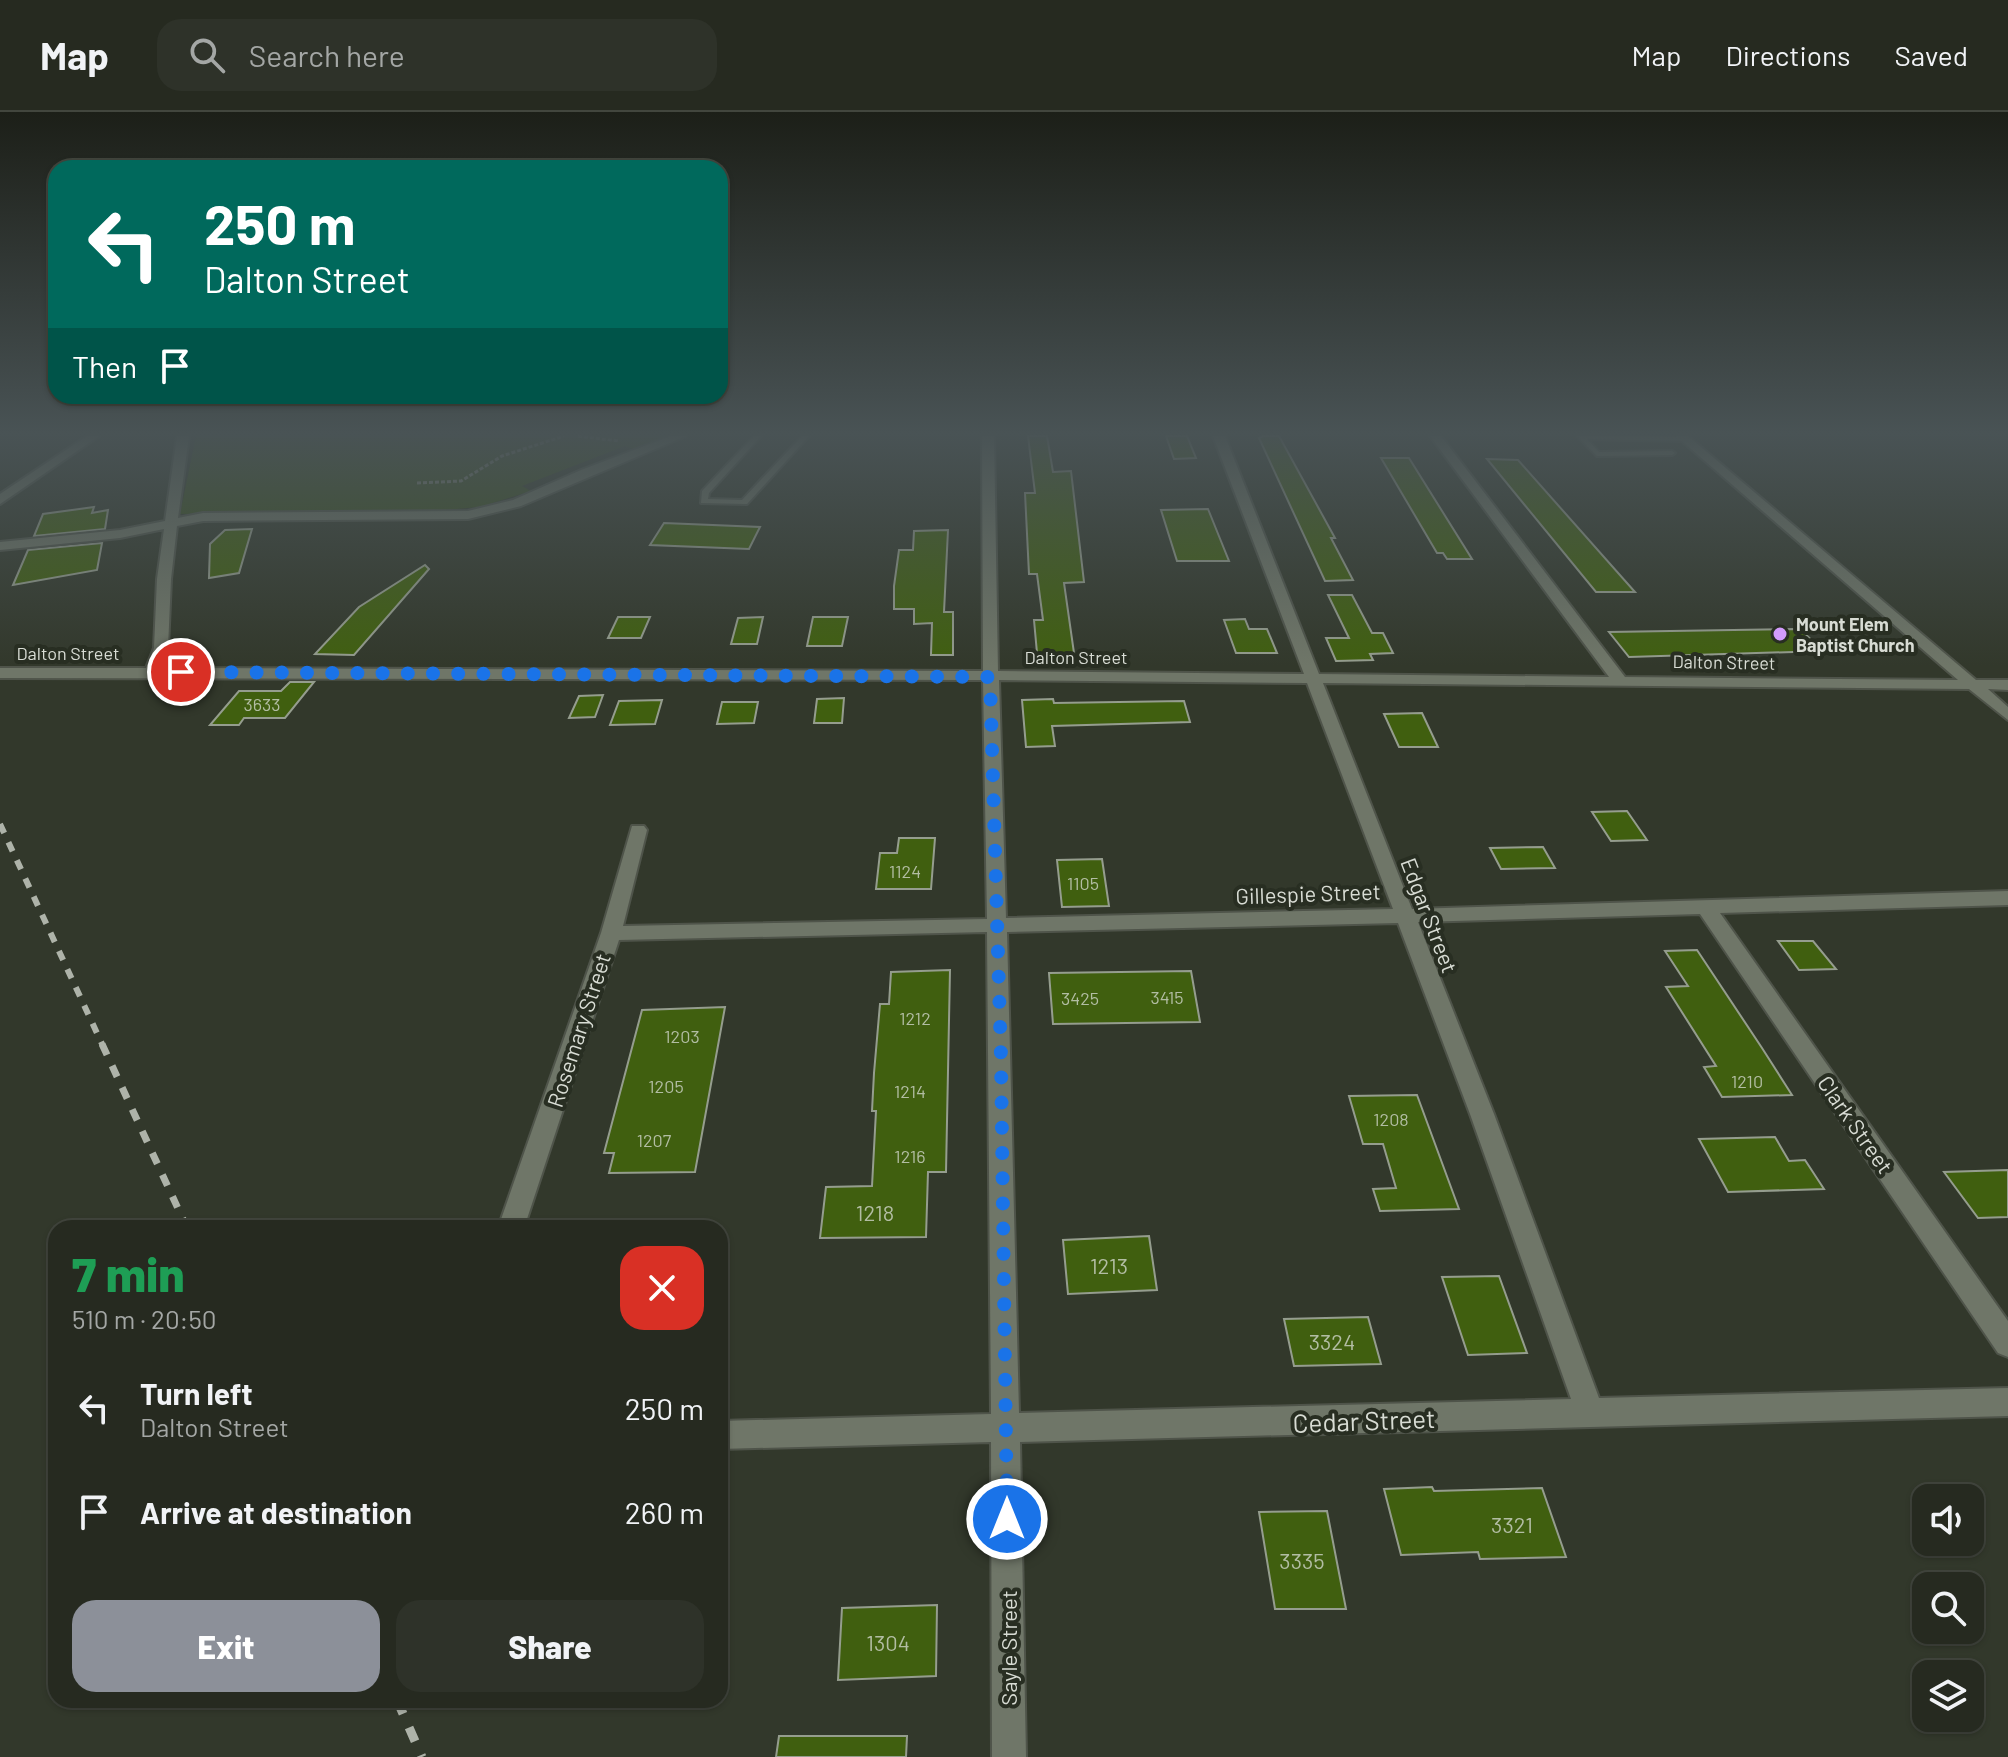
<!DOCTYPE html>
<html lang="en">
<head>
<meta charset="utf-8">
<style>
  :root { --surface:#262a20; --page:#2e3229; --text:#f1f3f6; --muted:#a4a7a5; --line:#42463e; --accent:#8c9099 }
  body { margin:0; font-family:Barlow,sans-serif; background:var(--page); color:var(--text); height:100vh; display:flex; flex-direction:column; font-size:30px; white-space:nowrap }
  * { box-sizing:border-box; margin:0 }
  p { font-size:26px; color:var(--muted) }
  .icon { flex:none; width:44px; height:44px; fill:none; stroke:currentColor; stroke-width:2; stroke-linecap:round; stroke-linejoin:round }
  .map { position:relative; flex:1; overflow:hidden }
  .panel { position:absolute; left:48px; top:1108px; width:680px; height:488px; display:flex; flex-direction:column; background:var(--surface); border-radius:24px; box-shadow:0 2px 6px #0004,0 0 0 2px var(--line) }
  .panel>* { flex:none }
  .hud { position:absolute; left:48px; top:48px; width:680px; height:244px; border-radius:24px; box-shadow:0 2px 6px #0004,0 0 0 2px var(--line); background:#00695c; color:#fff; overflow:hidden }
  .tools { position:absolute; left:1912px; top:1372px; display:grid; gap:16px }
  .tools a { display:grid; place-items:center; width:72px; height:72px; border-radius:16px; background:var(--surface); box-shadow:0 2px 6px #0004,0 0 0 2px var(--line); font-size:40px }
  .pin { position:absolute; display:grid; place-items:center; width:68px; height:68px; color:#fff; margin:-34px; border:4px solid #fff; border-radius:50%; box-shadow:0 2px 8px #0007 }
  .me { position:absolute; width:88px; margin:-44px; rotate:0deg; stroke-linejoin:round; filter:drop-shadow(0 0 6px #0008) }
  .turn { display:flex; align-items:center; gap:28px; height:168px; padding:0 24px; font-size:36px }
  .turn .icon { width:104px; height:104px; stroke-width:2.5 }
  .turn b { display:block; font-size:56px; line-height:68px }
  .then { display:flex; align-items:center; height:76px; padding:0 24px; background:#0003; gap:16px; font-size:30px }
  .round { display:grid; place-items:center; flex:none; width:84px; height:84px; border-radius:24px; background:var(--page) }
  .head { display:flex; align-items:center; justify-content:space-between; height:136px; padding:0 24px }
  h1 { font-size:48px; font-weight:800; line-height:60px; color:#1e9e55 }
  .button { display:flex; gap:16px; margin-top:auto; padding:16px 24px }
  .button a { flex:1; height:92px; border-radius:24px; background:var(--accent); color:#fff; font-size:32px; font-weight:800; line-height:92px; text-align:center }
  .button a+a { background:var(--page); color:var(--text) }
  ul { padding:0; list-style:none }
  li { display:flex; align-items:center; gap:24px; height:104px; padding:0 24px }
  li div { flex:1 }
  li b { display:block; font-size:30px }
  li em { font-style:normal }
  header { display:flex; align-items:center; gap:48px; box-sizing:border-box; height:112px; padding:0 40px; background:var(--surface); border-bottom:2px solid var(--line) }
  header strong { font-size:38px }
  nav { display:flex; gap:44px; margin-inline-start:auto; font-size:28px }
  .search { width:560px; height:72px; background:var(--page); display:flex; align-items:center; gap:20px; box-sizing:border-box; padding:0 28px; border-radius:24px; color:var(--muted); font-size:30px }
  .map>svg:first-child { display:block }
  .green { fill:#384f1a }
  .building { fill:#405f0f; stroke:#959d8e; stroke-width:2 }
  .lines { fill:none; stroke-linecap:round; stroke-linejoin:round }
  .service-casing { stroke:#4f544a; stroke-width:4 }
  .minor-casing { stroke:#4f544a; stroke-width:4 }
  .tertiary-casing { stroke:#4f544a; stroke-width:4 }
  .path { stroke:#858a7f; stroke-width:3; stroke-dasharray:4 2; stroke-linecap:butt }
  .service { fill:#6f7668; fill-rule:evenodd }
  .minor { fill:#6f7668; fill-rule:evenodd }
  .tertiary { fill:#6f7668; fill-rule:evenodd }
  .rail-far2 { stroke:#aeb3a9; stroke-width:6; stroke-dasharray:10 10; stroke-linecap:butt }
  .rail-far1 { stroke:#aeb3a9; stroke-width:7; stroke-dasharray:12 12; stroke-linecap:butt }
  .rail { stroke:#aeb3a9; stroke-width:9; stroke-dasharray:15 15; stroke-linecap:butt }
  .route { stroke:#1a73e8; stroke-width:14; stroke-dasharray:0 25.2 }
  .poi-dot { fill:#d39cfd; stroke:#282e22; stroke-width:3 }
  .labels { text-anchor:middle; dominant-baseline:central; stroke-width:8; stroke-linejoin:round; paint-order:stroke }
  .far-poi-label { font-size:18px; font-weight:bold; fill:#d8dcd4; stroke:#282e22; text-anchor:start }
  .far-street-label { font-size:18px; fill:#d8dcd4; stroke:#282e22 }
  .number-label { font-size:18px; fill:#b2bda3 }
  .street-label { font-size:22px; fill:#d8dcd4; stroke:#282e22 }
  .near-number-label { font-size:22px; fill:#b2bda3 }
  .near-street-label { font-size:26px; fill:#d8dcd4; stroke:#282e22 }
</style>
</head>
<body>
<header>
<strong>Map</strong>
<div class="search"><svg class="icon" aria-label="search" viewBox="0 0 24 24"><circle cx="10" cy="10" r="6"/><path d="M15 15l6 6"/></svg>Search here</div>
<nav><a>Map</a><a>Directions</a><a>Saved</a></nav>
</header>
<div class="map">
<svg width="2008" height="1645" viewBox="0 0 2008 1645">
  <rect width="100%" height="100%" fill="#32382b"/>
  <polygon class="green" points="196,324 677,324 636,338 625,334 522,374 531,379 480,395 444,398 180,402"/>
  <g class="building">
    <polygon points="1028,324 1047,324 1053,360 1071,359 1084,470 1064,471 1074,541 1037,541 1034,508 1043,508 1037,462 1029,462 1025,381 1035,381"/>
    <polygon points="1166,324 1187,324 1196,346 1174,347"/>
    <polygon points="1263,324 1279,324 1335,426 1331,426 1353,468 1325,469 1259,326"/>
    <polygon points="1381,346 1409,346 1472,447 1447,447 1443,441 1437,441"/>
    <polygon points="1487,347 1518,348 1635,480 1596,480"/>
    <polygon points="94,395 92,401 108,398 105,417 34,424 43,402"/>
    <polygon points="1208,397 1229,449 1177,449 1161,398"/>
    <polygon points="664,411 760,415 749,437 650,433"/>
    <polygon points="252,417 239,461 209,466 210,432 225,418"/>
    <polygon points="948,418 944,500 953,500 953,543 931,543 932,511 914,512 914,497 894,497 894,474 899,438 913,438 914,419"/>
    <polygon points="102,431 97,458 13,473 28,438"/>
    <polygon points="425,453 429,457 354,543 315,542 359,495"/>
    <polygon points="1328,483 1352,483 1372,521 1383,521 1393,541 1370,542 1373,548 1336,549 1326,526 1349,526"/>
    <polygon points="618,505 650,505 641,526 608,526"/>
    <polygon points="763,505 757,532 731,532 738,506"/>
    <polygon points="813,505 848,505 842,534 807,534"/>
    <polygon points="1245,507 1249,517 1267,517 1277,541 1236,541 1224,508"/>
    <polygon points="1800,517 1823,539 1629,545 1609,520"/>
    <polygon points="290,570 314,570 285,606 244,606 239,613 210,613 239,579 281,579"/>
    <polygon points="603,583 595,605 569,606 579,584"/>
    <polygon points="844,586 842,611 814,611 817,587"/>
    <polygon points="1053,587 1054,591 1184,589 1190,610 1052,614 1055,634 1026,635 1022,588"/>
    <polygon points="662,588 655,612 610,613 619,589"/>
    <polygon points="722,590 758,590 754,611 717,612"/>
    <polygon points="1422,601 1438,635 1399,635 1384,602"/>
    <polygon points="1627,699 1647,728 1611,729 1592,700"/>
    <polygon points="899,726 935,726 931,777 876,777 880,741 897,741"/>
    <polygon points="1543,735 1555,756 1501,757 1490,736"/>
    <polygon points="1102,747 1109,794 1062,795 1057,748"/>
    <polygon points="1778,829 1813,829 1836,857 1799,858"/>
    <polygon points="1697,838 1762,936 1792,983 1722,985 1704,955 1716,954 1666,875 1688,874 1665,839"/>
    <polygon points="950,858 946,1060 928,1060 926,1125 820,1126 826,1075 872,1074 876,999 872,999 874,961 880,892 889,892 891,860"/>
    <polygon points="1191,859 1200,910 1053,912 1049,861"/>
    <polygon points="725,895 695,1060 609,1061 614,1041 604,1041 642,898"/>
    <polygon points="1417,983 1459,1097 1380,1099 1373,1077 1396,1076 1383,1032 1363,1032 1349,984"/>
    <polygon points="1775,1025 1789,1049 1805,1048 1824,1077 1728,1080 1699,1027"/>
    <polygon points="2008,1058 2008,1105 1978,1106 1944,1060"/>
    <polygon points="1149,1124 1157,1178 1068,1182 1063,1128"/>
    <polygon points="1499,1164 1527,1241 1468,1243 1442,1165"/>
    <polygon points="1368,1205 1381,1252 1294,1254 1284,1207"/>
    <polygon points="1432,1375 1434,1379 1542,1376 1566,1445 1480,1447 1478,1440 1401,1443 1384,1377"/>
    <polygon points="1327,1399 1346,1497 1275,1497 1259,1400"/>
    <polygon points="937,1493 936,1564 838,1568 842,1496"/>
    <polygon points="779,1624 907,1624 906,1645 776,1645"/>
  </g>
  <g class="lines">
    <defs>
      <g id="service">
        <polygon points="754,324 761,324 709,381 708,387 742,388 802,324 809,324 747,392 701,391 702,379"/>
        <polygon points="1577,324 1685,325 1688,327 1685,329 1587,327 1599,340 1672,339 1675,341 1672,343 1597,344"/>
      </g>
      <path id="minor" d="M177,324H189L178,406L203,401L468,399L513,388L581,358L671,324H686L521,394L468,407L203,409L177,414L171,467L168,536L161,556L983,559L982,324H994L998,559L1304,562L1213,324H1225L1319,562L1609,565L1430,324H1441L1625,565L1958,568L1676,324H1688L1976,568H2008V578L1988,577L2008,595V608L1969,577L1323,571L1412,797L2008,779V793L1720,801L2008,1209V1245L1998,1241L1700,802L1418,810L1494,1002L1599,1286L2008,1276V1304L1020,1330L1026,1645H992L991,1330L720,1337V1309L991,1302L987,820L619,828L524,1116H498L601,821L632,714H644L647,718L623,814L987,807L983,568L0,566V556H146L154,536L157,467L164,417L120,426L0,438V430L120,418L165,409ZM999,568L1307,571L1393,797L1006,806ZM1398,811L1470,1002L1571,1287L1019,1301L1007,820Z"/>
      <polygon id="tertiary" points="87,324 99,324 0,392 0,382"/>
    </defs>
    <use href="#service" class="service-casing"/>
    <use href="#minor" class="minor-casing"/>
    <use href="#tertiary" class="tertiary-casing"/>
    <g class="path">
      <polyline points="578,324 619,329"/>
      <polyline points="417,371 461,369 502,344 564,324"/>
    </g>
    <use href="#service" class="service"/>
    <use href="#minor" class="minor"/>
    <use href="#tertiary" class="tertiary"/>
    <polyline class="rail-far2" points="0,712 103,934"/>
    <polyline class="rail-far1" points="102,932 187,1116"/>
    <polyline class="rail" points="397,1588 422,1645"/>
  </g>
  <linearGradient id="sky" x2="0" y2="1"><stop stop-color="#1c1f18"/><stop offset="0.58" stop-color="#495355"/><stop offset="1" stop-color="#495355" stop-opacity="0"/></linearGradient>
  <rect width="2008" height="554" fill="url(#sky)"/>
  <g class="lines">
    <polyline class="route" points="181,560 990,565 1001,945 1007,1407"/>
  </g>
  <circle class="poi-dot" cx="1780" cy="522" r="8"/>
  <g class="labels">
    <g class="far-poi-label">
      <text x="1796" y="512">Mount Elem<tspan x="1796" dy="21">Baptist Church</tspan></text>
    </g>
    <g class="far-street-label">
      <text x="68" y="541">Dalton Street</text>
      <text x="1076" y="545">Dalton Street</text>
      <text transform="translate(1724 550) rotate(1)">Dalton Street</text>
    </g>
    <g class="number-label">
      <text x="262" y="592">3633</text>
      <text x="905" y="759">1124</text>
      <text x="1083" y="771">1105</text>
      <text x="1167" y="885">3415</text>
      <text x="1080" y="886">3425</text>
      <text x="915" y="906">1212</text>
      <text x="682" y="924">1203</text>
      <text x="1747" y="969">1210</text>
      <text x="666" y="974">1205</text>
      <text x="910" y="979">1214</text>
      <text x="1391" y="1007">1208</text>
      <text x="654" y="1028">1207</text>
      <text x="910" y="1044">1216</text>
    </g>
    <g class="street-label">
      <text transform="translate(1308 781) rotate(-2)">Gillespie Street</text>
      <text transform="translate(1430 803) rotate(69)">Edgar Street</text>
      <text transform="translate(578 918) rotate(-72)">Rosemary Street</text>
      <text transform="translate(1856 1012) rotate(55)">Clark Street</text>
      <text transform="translate(1008 1536) rotate(-90)">Sayle Street</text>
    </g>
    <g class="near-number-label">
      <text x="875" y="1100">1218</text>
      <text x="1109" y="1153">1213</text>
      <text x="1332" y="1229">3324</text>
      <text x="1512" y="1412">3321</text>
      <text x="1302" y="1448">3335</text>
      <text x="888" y="1530">1304</text>
    </g>
    <g class="near-street-label">
      <text transform="translate(1364 1308) rotate(-2)">Cedar Street</text>
    </g>
  </g>
</svg>
<div class="tools">
<a><svg class="icon" aria-label="sound" viewBox="0 0 24 24"><path d="M4 9h4l5-4v14l-5-4H4zM17 9q2 3 0 6"/></svg></a>
<a><svg class="icon" aria-label="search" viewBox="0 0 24 24"><circle cx="10" cy="10" r="6"/><path d="M15 15l6 6"/></svg></a>
<a><svg class="icon" aria-label="layers" viewBox="0 0 24 24"><path d="M12 4l9 5-9 5-9-5zM3 14l9 5 9-5"/></svg></a>
</div>
<div class="pin" style="left:181px;top:560px;background:#d93025"><svg class="icon" aria-label="arrive" viewBox="0 0 24 24"><path d="M6 21V4h12l-3 4 3 4H6"/></svg></div>
<svg class="me" style="left:1007px;top:1407px" viewBox="-20 -20 40 40"><circle r="17" fill="#1a73e8" stroke="#fff" stroke-width="3"/><path d="M0-11L8 9 0 5-8 9z" fill="#fff"/></svg>
<div class="hud">
<div class="turn"><svg class="icon" aria-label="left" viewBox="0 0 24 24"><path d="M17 20v-9H6M10 6l-5 5 5 5"/></svg><div><b>250 m</b>Dalton Street</div></div>
<div class="then">Then<svg class="icon" aria-label="arrive" viewBox="0 0 24 24"><path d="M6 21V4h12l-3 4 3 4H6"/></svg></div>
</div>
<section class="panel">
<div class="head"><div><h1>7 min</h1><p>510 m · 20:50</p></div><a class="round" style="background:#d93025;color:#fff"><svg class="icon" aria-label="close" viewBox="0 0 24 24"><path d="M6 6l12 12M18 6L6 18"/></svg></a></div>
<ul>
<li><svg class="icon" aria-label="left" viewBox="0 0 24 24"><path d="M17 20v-9H6M10 6l-5 5 5 5"/></svg><div><b>Turn left</b><p>Dalton Street</p></div><em>250 m</em></li>
<li><svg class="icon" aria-label="arrive" viewBox="0 0 24 24"><path d="M6 21V4h12l-3 4 3 4H6"/></svg><div><b>Arrive at destination</b></div><em>260 m</em></li>
</ul>
<div class="button"><a>Exit</a><a>Share</a></div>
</section>
</div>
</body>
</html>
